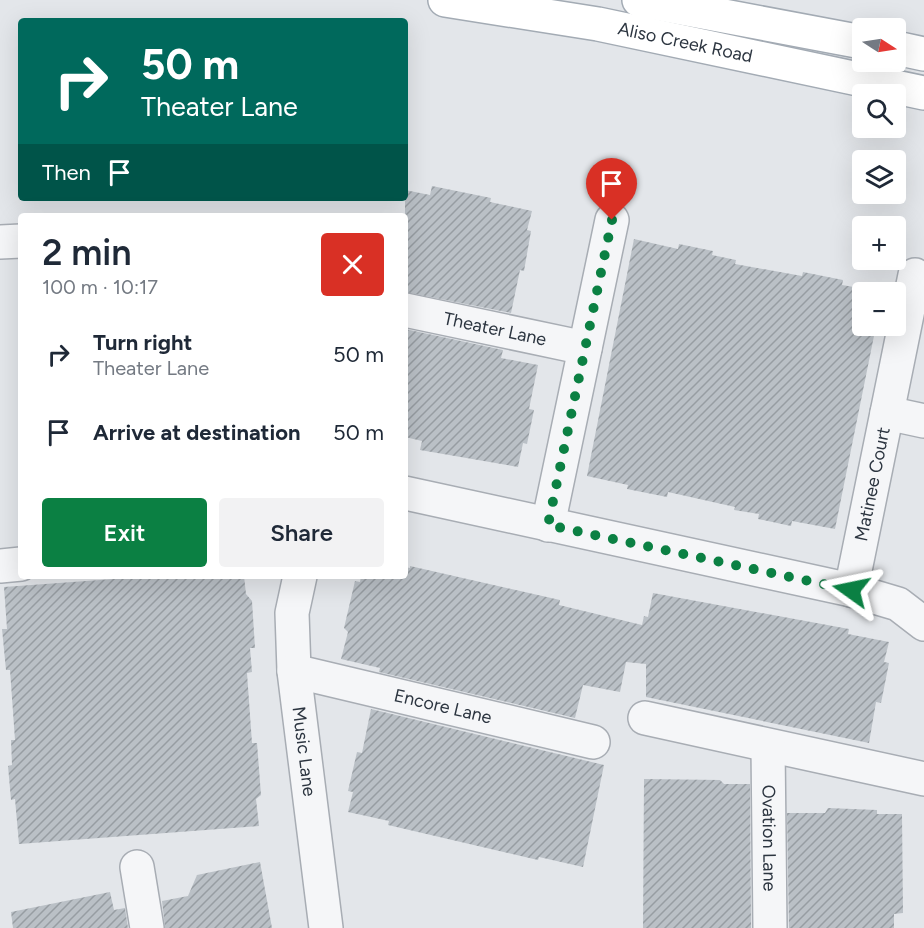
<!DOCTYPE html>
<html lang="en">
<head>
<meta charset="utf-8">
<style>
  :root { --surface:#fff; --page:#f2f2f3; --text:#1f2937; --muted:#747a83; --accent:#0b8043 }
  body { margin:0; font-family:Figtree,sans-serif; background:var(--page); color:var(--text); height:100vh; display:flex; flex-direction:column; font-size:22px; white-space:nowrap }
  * { box-sizing:border-box; margin:0 }
  p { font-size:20px; color:var(--muted) }
  .icon { flex:none; width:33px; height:33px; fill:none; stroke:currentColor; stroke-width:2; stroke-linecap:round; stroke-linejoin:round }
  .map { position:relative; flex:1; overflow:hidden }
  .details { position:absolute; left:18px; top:213px; width:390px; height:366px; display:flex; flex-direction:column; background:var(--surface); border-radius:6px; box-shadow:0 6px 24px #0002 }
  .details>* { flex:none }
  .guide { position:absolute; left:18px; top:18px; width:390px; height:183px; border-radius:6px; box-shadow:0 6px 24px #0002; background:#00695c; color:#fff; overflow:hidden }
  .needle { width:39px; rotate:102deg }
  .controls { position:absolute; left:852px; top:18px; display:grid; gap:12px }
  .controls a { display:grid; place-items:center; width:54px; height:54px; border-radius:6px; background:var(--surface); box-shadow:0 6px 24px #0002; font-size:30px }
  .pin { position:absolute; display:grid; place-items:center; width:51px; height:51px; color:#fff; margin:-62px -26px; border-radius:50% 50% 50% 0; rotate:-45deg; box-shadow:0 0 6px #0007 }
  .pin .icon { rotate:45deg }
  .me { position:absolute; width:66px; margin:-33px; rotate:282deg; stroke-linejoin:round; filter:drop-shadow(0 0 4px #0008) }
  .turn { display:flex; align-items:center; gap:21px; height:126px; padding:0 24px; font-size:27px }
  .turn .icon { width:78px; height:78px; stroke-width:2.5 }
  .turn b { display:block; font-size:42px; line-height:51px }
  .then { display:flex; align-items:center; height:57px; padding:0 24px; background:#0003; gap:12px; font-size:22px }
  .round { display:grid; place-items:center; flex:none; width:63px; height:63px; border-radius:6px; background:var(--page) }
  .overview { display:flex; align-items:center; justify-content:space-between; height:102px; padding:0 24px }
  h1 { font-size:36px; font-weight:600; line-height:45px }
  .button { display:flex; gap:12px; margin-top:auto; padding:12px 24px }
  .button a { flex:1; height:69px; border-radius:6px; background:var(--accent); color:#fff; font-size:24px; font-weight:600; line-height:69px; text-align:center }
  .button a+a { background:var(--page); color:var(--text) }
  ul { padding:0; list-style:none }
  li { display:flex; align-items:center; gap:18px; height:78px; padding:0 24px }
  li div { flex:1 }
  li b { display:block; font-size:22px }
  li em { font-style:normal }
  .map>svg:first-child { display:block }
  .building { fill:url(#building-hatch) }
  .lines { fill:none; stroke-linecap:round; stroke-linejoin:round }
  .minor-casing { stroke:#a8adb4; stroke-width:36 }
  .major-casing { stroke:#a3abb4; stroke-width:36 }
  .minor { stroke:#f5f6f8; stroke-width:33 }
  .major { stroke:#fff; stroke-width:33 }
  .route { stroke:#0b8043; stroke-width:10; stroke-dasharray:0 18 }
  .labels { text-anchor:middle; dominant-baseline:central; stroke-width:6; stroke-linejoin:round; paint-order:stroke }
  .street-label { font-size:18px; fill:#2c3540; stroke:#f2f5f7 }
</style>
</head>
<body>
<div class="map">
<svg width="924" height="928" viewBox="0 0 924 928">
  <defs>
    <pattern id="building-hatch" width="6" height="6" patternUnits="userSpaceOnUse" patternTransform="scale(1.5)"><rect width="6" height="6" fill="#bac0c6"/><path d="M-1 1l2-2M0 6l6-6M5 7l2-2" fill="none" stroke="#979da2"/></pattern>
  </defs>
  <rect width="100%" height="100%" fill="#e3e6ea"/>
  <g class="building">
    <polygon points="432,186 491,198 490,202 532,211 527,230 531,231 524,271 520,270 511,313 405,292 405,190 430,195"/>
    <polygon points="634,239 678,249 679,244 713,251 712,255 736,260 735,264 802,276 803,272 843,280 842,285 883,292 862,292 862,326 876,326 835,529 792,521 791,526 758,519 759,514 734,510 735,507 668,492 667,497 627,489 628,485 587,476"/>
    <polygon points="405,329 503,350 501,358 538,365 529,409 534,410 527,444 523,443 518,467 420,450 422,441 405,437"/>
    <polygon points="410,566 560,600 559,605 642,625 644,616 648,617 653,593 849,629 848,634 889,642 884,662 889,663 881,703 876,702 869,743 646,697 646,664 626,662 620,692 583,685 575,718 379,672 380,668 341,659 348,632 344,628 355,581 360,582 361,576 405,576 405,567 410,568"/>
    <polygon points="155,576 244,576 246,594 252,601 255,648 250,648 252,672 247,673 252,743 257,743 261,795 256,799 259,826 19,844 15,799 11,800 8,766 12,765 11,740 15,740 10,670 6,670 2,629 7,629 4,587"/>
    <polygon points="371,709 604,765 583,867 539,857 538,860 388,825 389,821 348,812 353,792 348,791 357,752 362,753"/>
    <polygon points="644,779 720,780 724,784 750,784 751,928 643,928"/>
    <polygon points="828,808 877,810 877,814 902,814 903,913 894,914 894,928 789,928 787,813 825,813"/>
    <polygon points="260,862 272,928 165,928 162,901 188,896 197,875"/>
    <polygon points="110,892 114,910 125,908 128,928 13,928 11,912"/>
  </g>
  <g class="lines">
    <defs>
      <g id="minor">
        <polyline points="0,242 21,241"/>
        <path id="s1" d="M405,310L585,348"/>
        <polyline points="887,413 924,421"/>
        <polyline points="405,493 851,590 898,604 924,624"/>
        <polyline points="548,525 612,220"/>
        <polyline points="0,566 21,564"/>
        <path id="s2" d="M300,576L292,613L294,671L326,928"/>
        <path id="s3" d="M851,590L915,275"/>
        <path id="s4" d="M294,671L593,742"/>
        <polyline points="645,718 924,779"/>
        <path id="s5" d="M768,746L770,928"/>
        <polyline points="137,867 147,928"/>
      </g>
      <g id="major">
        <path id="s6" d="M445,0L598,24L924,93"/>
        <polyline points="639,0 862,42"/>
        <polyline points="896,48 924,54"/>
      </g>
    </defs>
    <use href="#minor" class="minor-casing"/>
    <use href="#major" class="major-casing"/>
    <use href="#minor" class="minor"/>
    <use href="#major" class="major"/>
  </g>
  <g class="lines">
    <polyline class="route" points="612,220 548,525 851,590"/>
  </g>
  <g class="labels">
    <g class="street-label">
      <text stroke="none"><textPath href="#s6" startOffset="244">Aliso Creek Road</textPath></text>
      <text stroke="none"><textPath href="#s1" startOffset="92">Theater Lane</textPath></text>
      <text stroke="none"><textPath href="#s3" startOffset="108">Matinee Court</textPath></text>
      <text stroke="none"><textPath href="#s4" startOffset="153">Encore Lane</textPath></text>
      <text stroke="none"><textPath href="#s2" startOffset="177">Music Lane</textPath></text>
      <text stroke="none"><textPath href="#s5" startOffset="92">Ovation Lane</textPath></text>
    </g>
  </g>
</svg>
<div class="controls">
<a><svg class="needle" viewBox="-14 -14 28 28"><path d="M0-13l5 13h-10z" fill="#e53935"/><path d="M0 13l5-13h-10z" fill="#747a83"/></svg></a>
<a><svg class="icon" aria-label="search" viewBox="0 0 24 24"><circle cx="10" cy="10" r="6"/><path d="M15 15l6 6"/></svg></a>
<a><svg class="icon" aria-label="layers" viewBox="0 0 24 24"><path d="M12 4l9 5-9 5-9-5zM3 14l9 5 9-5"/></svg></a>
<a>+</a>
<a>−</a>
</div>
<div class="pin" style="left:612px;top:220px;background:#d93025"><svg class="icon" aria-label="arrive" viewBox="0 0 24 24"><path d="M6 21V4h12l-3 4 3 4H6"/></svg></div>
<svg class="me" style="left:851px;top:590px" viewBox="-20 -20 40 40"><path d="M0-17L14 15 0 8-14 15z" fill="#0b8043" stroke="#fff" stroke-width="4"/></svg>
<div class="guide">
<div class="turn"><svg class="icon" aria-label="right" viewBox="0 0 24 24"><path d="M7 20v-9h11M14 6l5 5-5 5"/></svg><div><b>50 m</b>Theater Lane</div></div>
<div class="then">Then<svg class="icon" aria-label="arrive" viewBox="0 0 24 24"><path d="M6 21V4h12l-3 4 3 4H6"/></svg></div>
</div>
<section class="details">
<div class="overview"><div><h1>2 min</h1><p>100 m · 10:17</p></div><a class="round" style="background:#d93025;color:#fff"><svg class="icon" aria-label="close" viewBox="0 0 24 24"><path d="M6 6l12 12M18 6L6 18"/></svg></a></div>
<ul>
<li><svg class="icon" aria-label="right" viewBox="0 0 24 24"><path d="M7 20v-9h11M14 6l5 5-5 5"/></svg><div><b>Turn right</b><p>Theater Lane</p></div><em>50 m</em></li>
<li><svg class="icon" aria-label="arrive" viewBox="0 0 24 24"><path d="M6 21V4h12l-3 4 3 4H6"/></svg><div><b>Arrive at destination</b></div><em>50 m</em></li>
</ul>
<div class="button"><a>Exit</a><a>Share</a></div>
</section>
</div>
</body>
</html>
